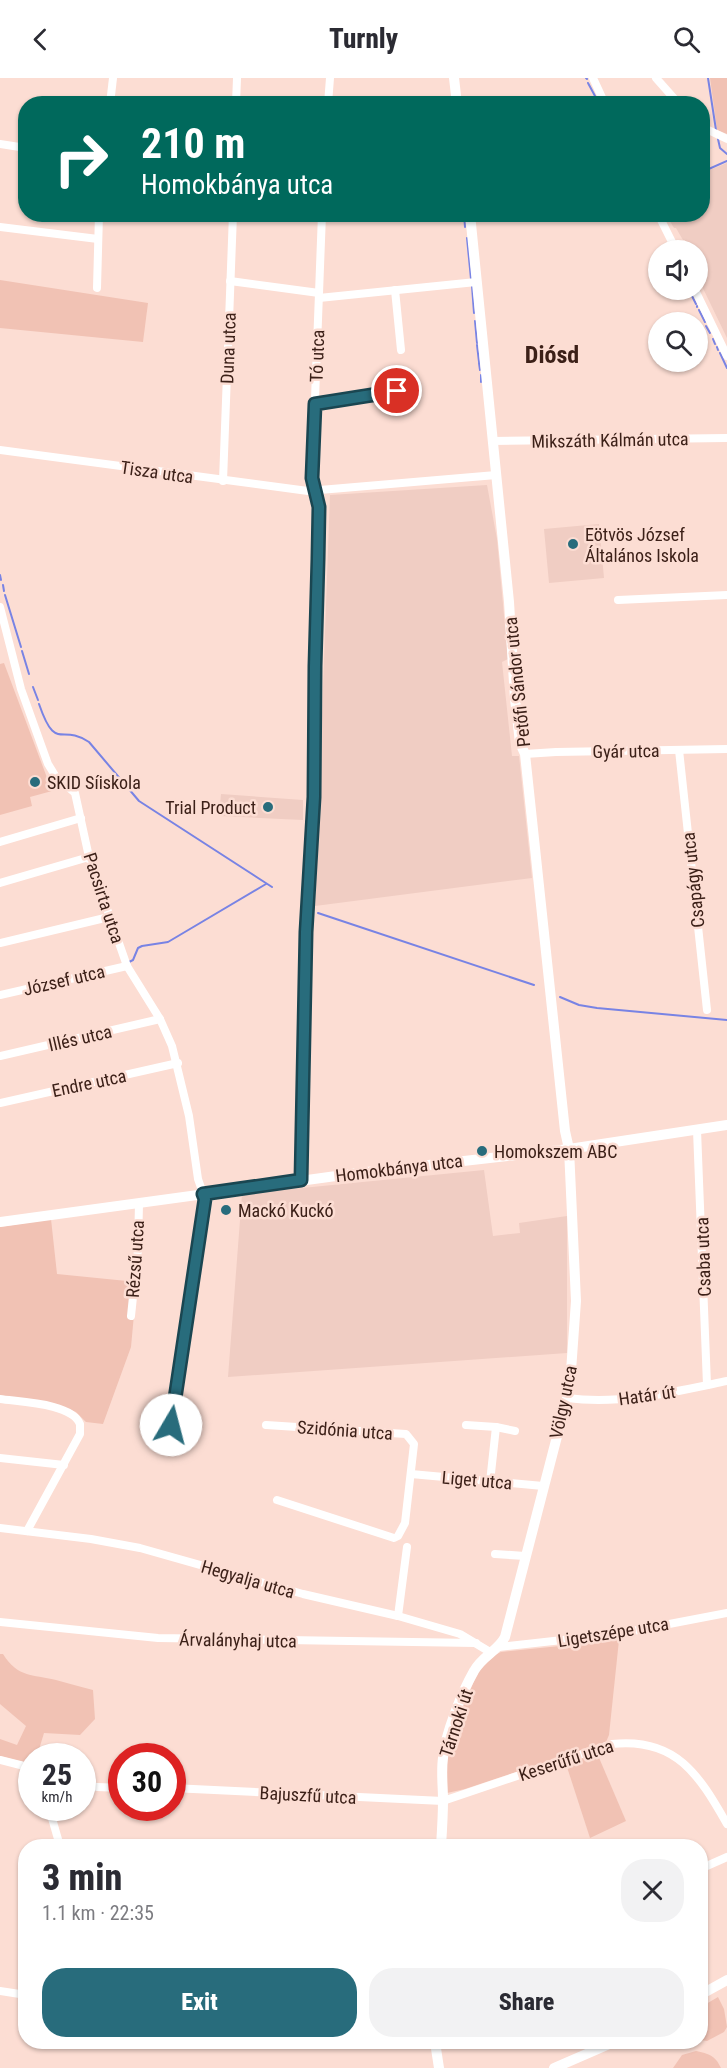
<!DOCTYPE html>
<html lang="en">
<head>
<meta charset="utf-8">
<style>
  :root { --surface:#fff; --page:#f2f2f3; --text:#2b2b33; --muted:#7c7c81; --accent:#286c7c }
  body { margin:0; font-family:"Roboto Condensed",sans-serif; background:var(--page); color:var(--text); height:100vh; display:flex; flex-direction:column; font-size:22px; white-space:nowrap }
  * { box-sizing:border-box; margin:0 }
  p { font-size:20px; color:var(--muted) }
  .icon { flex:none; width:33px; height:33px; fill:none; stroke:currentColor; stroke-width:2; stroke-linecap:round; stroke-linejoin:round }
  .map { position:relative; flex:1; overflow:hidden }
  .details { position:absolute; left:18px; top:1761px; width:690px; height:210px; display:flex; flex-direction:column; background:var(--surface); border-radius:24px; box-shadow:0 2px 4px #0004 }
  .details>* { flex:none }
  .hud { position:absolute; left:18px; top:18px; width:692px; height:126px; border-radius:24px; box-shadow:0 2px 4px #0004; background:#00695c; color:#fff; overflow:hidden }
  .buttons { position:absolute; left:648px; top:162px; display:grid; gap:12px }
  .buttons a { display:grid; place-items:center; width:60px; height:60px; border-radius:50%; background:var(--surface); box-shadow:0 2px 4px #0004; font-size:30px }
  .speed { position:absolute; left:18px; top:1665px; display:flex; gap:12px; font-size:30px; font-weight:700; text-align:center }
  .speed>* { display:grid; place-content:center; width:78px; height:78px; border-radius:50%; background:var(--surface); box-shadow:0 2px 4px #0004; line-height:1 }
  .speed small { font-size:15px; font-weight:400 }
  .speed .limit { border:9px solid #d22; background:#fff; color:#111 }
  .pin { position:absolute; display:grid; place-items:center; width:51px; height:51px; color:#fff; margin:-26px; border:3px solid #fff; border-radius:50%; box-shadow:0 2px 6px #0007 }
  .me { position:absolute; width:66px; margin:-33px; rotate:8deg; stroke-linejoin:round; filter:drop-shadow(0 0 4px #0008) }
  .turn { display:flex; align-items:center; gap:21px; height:126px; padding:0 24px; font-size:27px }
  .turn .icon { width:78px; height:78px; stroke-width:2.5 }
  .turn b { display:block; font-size:42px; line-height:51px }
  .round { display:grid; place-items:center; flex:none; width:63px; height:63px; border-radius:24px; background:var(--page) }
  .summary { display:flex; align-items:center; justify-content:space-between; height:102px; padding:0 24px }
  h1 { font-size:36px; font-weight:800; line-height:45px }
  .cta { display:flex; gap:12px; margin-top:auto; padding:12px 24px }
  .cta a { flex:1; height:69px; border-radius:24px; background:var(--accent); color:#fff; font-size:24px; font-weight:800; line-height:69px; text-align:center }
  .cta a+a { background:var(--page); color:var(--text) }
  header { display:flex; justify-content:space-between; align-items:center; height:78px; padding:0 24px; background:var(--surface); font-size:27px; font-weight:800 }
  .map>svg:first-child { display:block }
  .built { fill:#f0cdc3 }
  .green { fill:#f1c2b4 }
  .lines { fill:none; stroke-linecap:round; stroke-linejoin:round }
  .stream { stroke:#7883e4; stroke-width:2 }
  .street { stroke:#fff; stroke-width:8 }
  .secondary { stroke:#fff; stroke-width:10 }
  .route-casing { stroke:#1a4651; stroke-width:15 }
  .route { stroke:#286c7c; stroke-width:10 }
  .poi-dot { fill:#286c7c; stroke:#fcddd3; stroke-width:2 }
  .labels { text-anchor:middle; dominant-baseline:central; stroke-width:5; stroke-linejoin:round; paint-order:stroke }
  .street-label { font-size:18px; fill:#3c2018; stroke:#fcddd3 }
  .poi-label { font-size:18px; fill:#3c2018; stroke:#fcddd3; text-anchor:start }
  .district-label { font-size:24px; font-weight:bold; fill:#3c2018; stroke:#fcddd3 }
</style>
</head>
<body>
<header><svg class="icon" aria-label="back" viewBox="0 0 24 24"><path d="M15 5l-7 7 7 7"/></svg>Turnly<svg class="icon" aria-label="search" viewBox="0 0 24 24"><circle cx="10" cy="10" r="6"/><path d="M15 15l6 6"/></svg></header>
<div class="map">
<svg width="727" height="1990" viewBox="0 0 727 1990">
  <rect width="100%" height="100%" fill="#fcddd3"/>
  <g class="built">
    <polygon points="727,85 727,260 698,200 698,172 690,172 685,162 683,162 676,150 674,150 667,138 671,137 702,136 702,95"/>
    <polygon points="487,407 497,461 508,581 502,584 512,678 519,678 532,800 315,828 330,417"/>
    <polygon points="599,446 604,500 549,505 544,451"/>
    <polygon points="221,716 303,722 303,742 219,738"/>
    <polygon points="484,1092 493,1158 520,1155 519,1145 567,1138 567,1275 228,1299 242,1116"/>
  </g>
  <g class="green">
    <polygon points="710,0 727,0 727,56 717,52"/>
    <polygon points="0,202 148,225 143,264 0,250"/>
    <polygon points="4,585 52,713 30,719 32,728 0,737 0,586"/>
    <polygon points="51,1141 57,1196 137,1204 131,1269 103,1346 86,1344 76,1334 57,1327 0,1320 0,1149"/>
    <polygon points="619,1562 609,1657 606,1664 465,1711 447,1715 446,1686 455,1647 478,1594 491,1579 501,1574"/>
    <path d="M0,1576H3C18,1600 32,1596 56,1602C68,1605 80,1609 93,1612L95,1641L80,1657L44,1655L37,1678H32L31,1686L0,1678V1661L17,1667L26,1648L0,1626Z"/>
    <polygon points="597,1675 626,1743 590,1760 566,1686"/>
    <polygon points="718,1919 724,1931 727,1949 724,1954 707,1963 701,1962 701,1929"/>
    <path d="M696,1973C709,1976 715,1977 721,1990H673L682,1977Z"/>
  </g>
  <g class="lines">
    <g class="stream">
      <polyline points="586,0 587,1"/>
      <polyline points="708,0 716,52"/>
      <polyline points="588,5 595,18"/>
      <polyline points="597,22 598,26"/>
      <polyline points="718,61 720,70 727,76"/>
      <polyline points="702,94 727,83"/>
      <polyline points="464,136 465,149"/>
      <polyline points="467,160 471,201"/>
      <polyline points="472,208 474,235"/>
      <polyline points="690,214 691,215"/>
      <polyline points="692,218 696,226"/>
      <polyline points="697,228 697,229"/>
      <polyline points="699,232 705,244"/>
      <polyline points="475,243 477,265"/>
      <polyline points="706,248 710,255"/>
      <polyline points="713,261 715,266"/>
      <polyline points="477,267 479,284"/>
      <polyline points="717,269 718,272"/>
      <polyline points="720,275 727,290"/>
      <polyline points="479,285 480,292"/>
      <polyline points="481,297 481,304"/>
      <polyline points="0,497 1,502"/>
      <polyline points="3,507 4,513"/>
      <polyline points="5,517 21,569"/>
      <polyline points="22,573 29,596"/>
      <polyline points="33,609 38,622"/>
      <path d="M39,626C56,675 60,645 89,664L139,723L272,809"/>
      <polyline points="318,835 534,907"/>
      <polyline points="129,884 133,882 138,870 142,868 168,864 266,806"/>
      <polyline points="560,919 579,927 597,930 727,942"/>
    </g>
    <g class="street">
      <polyline points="593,0 605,26"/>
      <polyline points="656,0 679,26"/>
      <polyline points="110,26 113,0"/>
      <polyline points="236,26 237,0"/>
      <polyline points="328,26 330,0"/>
      <polyline points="702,49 727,61"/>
      <polyline points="0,66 26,70"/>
      <polyline points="658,136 676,172"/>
      <polyline points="0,149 98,161"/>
      <polyline points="230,203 319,215"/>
      <polyline points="97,210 99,136"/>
      <polyline points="395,212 401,272"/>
      <polyline points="695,212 727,278"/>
      <polyline points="319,220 476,204"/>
      <polyline points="315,326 418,310"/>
      <polyline points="492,363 727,360"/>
      <polyline points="0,372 308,413 496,397"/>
      <polyline points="223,403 233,136"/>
      <polyline points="618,522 727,517"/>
      <polyline points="0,529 21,611 48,686 56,699 75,715 89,779 127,888 160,941 172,968 189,1038 198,1101 205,1121 171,1347"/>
      <polyline points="679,672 707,932"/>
      <polyline points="525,676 556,674 727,671"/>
      <polyline points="0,764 81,740"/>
      <polyline points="0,805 89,779"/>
      <polyline points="0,865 109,839"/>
      <polyline points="0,917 127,888"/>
      <polyline points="0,978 160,941"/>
      <polyline points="0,1025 178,985"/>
      <polyline points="697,1052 707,1307"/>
      <polyline points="301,1102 306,854 314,719 319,429 312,400 322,136"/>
      <polyline points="131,1238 138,1171 139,1125"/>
      <path d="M567,1320C621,1327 674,1314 727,1303"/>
      <path d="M0,1321C19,1324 72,1325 80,1346C80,1347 80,1355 80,1356L27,1453"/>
      <polyline points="266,1347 406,1356 414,1366 405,1445 398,1458 394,1460 277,1422"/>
      <polyline points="466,1347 496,1349 515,1353"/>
      <polyline points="0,1380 64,1387"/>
      <polyline points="411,1396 543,1408"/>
      <polyline points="490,1404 496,1349"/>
      <polyline points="0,1450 91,1461 140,1470 303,1516 398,1538 460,1556 490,1574"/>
      <polyline points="495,1476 525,1478"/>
      <polyline points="398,1538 407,1469"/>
      <polyline points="0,1544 158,1560 476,1565"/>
      <polyline points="499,1569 617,1556 727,1535"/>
      <polyline points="0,1682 32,1690"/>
      <polyline points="82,1705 97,1709 122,1710"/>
      <path d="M172,1710L443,1723L612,1666C676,1659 699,1697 727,1746"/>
      <polyline points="49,1730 60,1768"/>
      <polyline points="700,1791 727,1779"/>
      <polyline points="0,1913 26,1917"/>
    </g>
    <g class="secondary">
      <polyline points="454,0 457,26"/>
      <polyline points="0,1144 358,1095 569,1071 727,1047"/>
      <path d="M441,1768C442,1753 443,1737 443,1722C443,1708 441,1694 443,1680C445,1656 462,1614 474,1593C482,1578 498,1573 505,1559L567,1320L571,1293L576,1223L569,1071L565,1053L525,676L520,665L515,621L509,524L470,136"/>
      <polyline points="700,1917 727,1902"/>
      <polyline points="435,1964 439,1990"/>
      <polyline points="554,1990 614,1964"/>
    </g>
  </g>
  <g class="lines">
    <defs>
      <polyline id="route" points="171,1347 205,1121 203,1116 301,1102 306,854 314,719 315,588 318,481 319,429 312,400 315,326 397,313"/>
    </defs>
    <use href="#route" class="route-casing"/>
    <use href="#route" class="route"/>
  </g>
  <g class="poi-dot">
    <circle cx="573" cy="466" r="6"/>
    <circle cx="35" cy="704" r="6"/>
    <circle cx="268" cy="729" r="6"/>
    <circle cx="482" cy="1073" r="6"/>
    <circle cx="226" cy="1132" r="6"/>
  </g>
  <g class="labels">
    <g class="street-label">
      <text transform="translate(228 270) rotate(-88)">Duna utca</text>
      <text transform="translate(317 278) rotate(-88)">Tó utca</text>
      <text transform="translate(610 362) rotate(-1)">Mikszáth Kálmán utca</text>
      <text transform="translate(157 394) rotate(8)">Tisza utca</text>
      <text transform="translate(517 604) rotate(-96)">Petőfi Sándor utca</text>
      <text transform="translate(626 673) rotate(-1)">Gyár utca</text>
      <text transform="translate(693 802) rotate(-96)">Csapágy utca</text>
      <text transform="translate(104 820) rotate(72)">Pacsirta utca</text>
      <text transform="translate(64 902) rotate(-13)">József utca</text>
      <text transform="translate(80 960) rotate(-13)">Illés utca</text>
      <text transform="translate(89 1005) rotate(-12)">Endre utca</text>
      <text transform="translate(399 1090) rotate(-7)">Homokbánya utca</text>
      <text transform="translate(703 1179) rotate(-92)">Csaba utca</text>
      <text transform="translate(135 1181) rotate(-86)">Rézsű utca</text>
      <text transform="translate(647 1317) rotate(-8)">Határ út</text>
      <text transform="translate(563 1324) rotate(-78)">Völgy utca</text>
      <text transform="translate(345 1352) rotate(4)">Szidónia utca</text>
      <text transform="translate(477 1402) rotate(5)">Liget utca</text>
      <text transform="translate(248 1501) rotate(16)">Hegyalja utca</text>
      <text transform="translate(613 1554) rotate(-9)">Ligetszépe utca</text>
      <text transform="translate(238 1562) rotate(1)">Árvalányhaj utca</text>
      <text transform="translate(456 1645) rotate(-72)">Tárnoki út</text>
      <text transform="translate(566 1682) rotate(-18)">Keserűfű utca</text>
      <text transform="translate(308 1717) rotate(3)">Bajuszfű utca</text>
    </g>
    <g class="poi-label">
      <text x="585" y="456">Eötvös József<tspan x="585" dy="21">Általános Iskola</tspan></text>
      <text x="47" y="704">SKID Síiskola</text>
      <text x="256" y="729" text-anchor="end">Trial Product</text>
      <text x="494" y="1073">Homokszem ABC</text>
      <text x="238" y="1132">Mackó Kuckó</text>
    </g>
    <g class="district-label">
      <text x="552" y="277">Diósd</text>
    </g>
  </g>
</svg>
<div class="buttons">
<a><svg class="icon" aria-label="sound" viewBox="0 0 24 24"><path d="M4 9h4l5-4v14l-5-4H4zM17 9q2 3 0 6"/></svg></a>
<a><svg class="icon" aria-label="search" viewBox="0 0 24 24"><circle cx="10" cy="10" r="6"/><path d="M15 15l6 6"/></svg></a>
</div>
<div class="speed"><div>25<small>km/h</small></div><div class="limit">30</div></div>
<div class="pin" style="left:397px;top:313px;background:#d93025"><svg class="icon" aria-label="arrive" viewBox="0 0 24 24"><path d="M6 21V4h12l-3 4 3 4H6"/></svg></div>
<svg class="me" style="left:171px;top:1347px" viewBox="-20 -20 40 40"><circle r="19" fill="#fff"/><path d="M0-13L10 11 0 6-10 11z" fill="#286c7c"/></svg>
<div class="hud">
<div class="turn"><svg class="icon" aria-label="right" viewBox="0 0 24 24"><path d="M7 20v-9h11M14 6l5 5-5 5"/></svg><div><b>210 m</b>Homokbánya utca</div></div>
</div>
<section class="details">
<div class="summary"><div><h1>3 min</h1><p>1.1 km · 22:35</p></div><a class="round"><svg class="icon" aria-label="close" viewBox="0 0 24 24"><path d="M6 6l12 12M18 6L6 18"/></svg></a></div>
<div class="cta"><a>Exit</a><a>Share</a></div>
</section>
</div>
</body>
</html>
